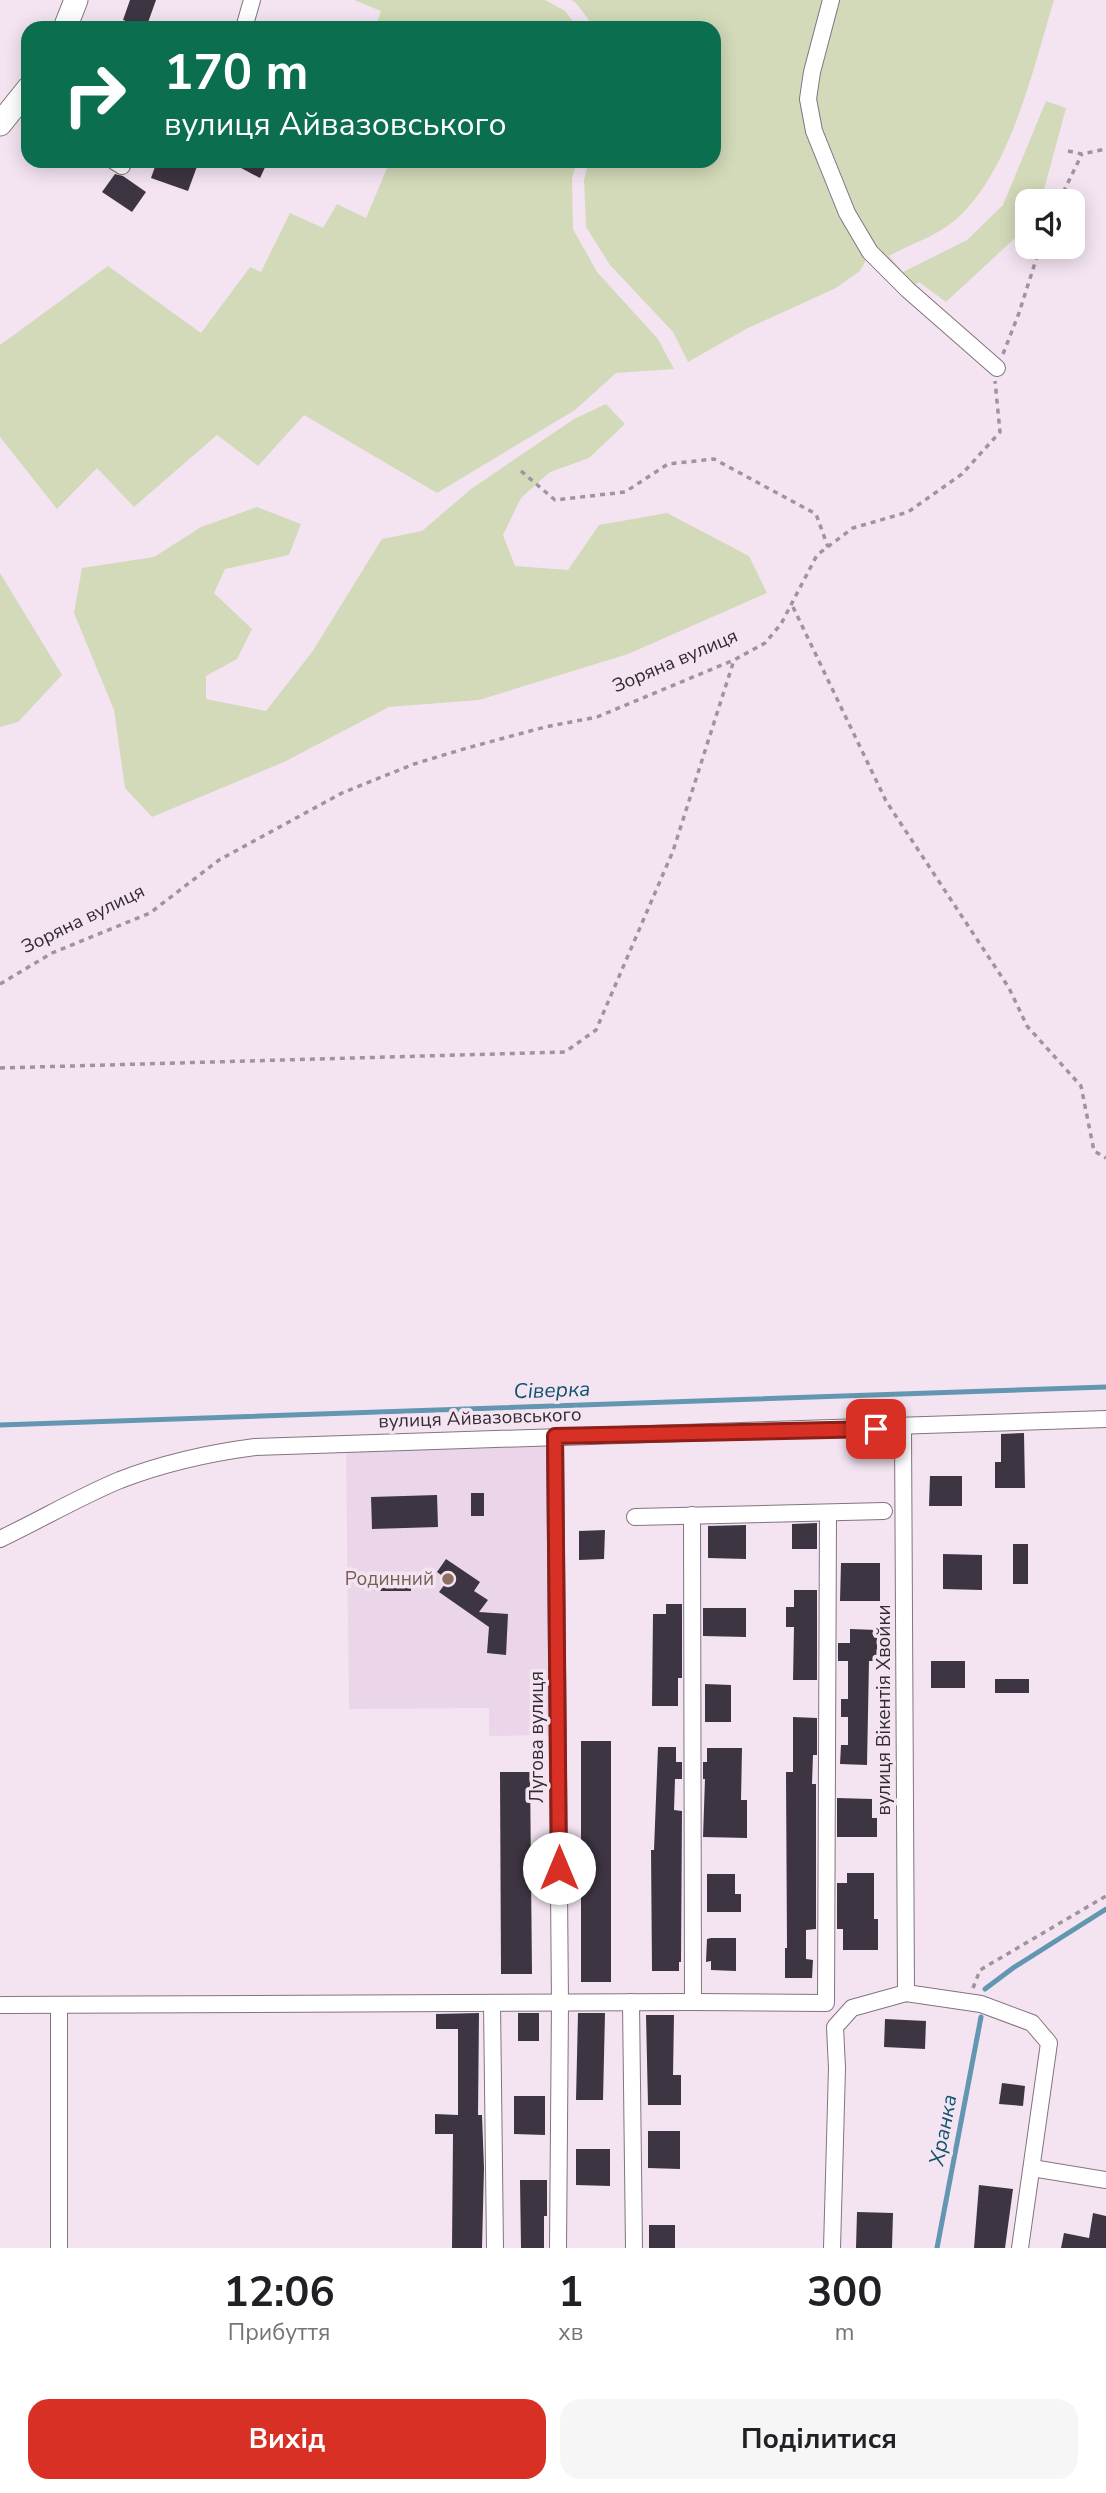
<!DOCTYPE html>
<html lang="uk">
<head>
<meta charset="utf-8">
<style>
  :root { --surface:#fff; --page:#f6f6f6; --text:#202124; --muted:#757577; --accent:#d93025 }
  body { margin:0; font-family:"Nunito Sans",sans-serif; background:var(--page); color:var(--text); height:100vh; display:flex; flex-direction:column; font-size:26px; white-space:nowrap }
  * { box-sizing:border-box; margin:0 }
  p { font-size:23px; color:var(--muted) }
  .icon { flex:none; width:38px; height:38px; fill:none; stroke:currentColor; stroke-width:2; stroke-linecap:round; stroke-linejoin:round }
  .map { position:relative; height:2248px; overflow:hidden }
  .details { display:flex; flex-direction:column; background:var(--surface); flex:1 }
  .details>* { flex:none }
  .banner { position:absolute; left:21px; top:21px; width:700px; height:147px; border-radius:21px; box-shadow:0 4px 18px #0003; background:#0b6e4f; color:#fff; overflow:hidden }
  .controls { position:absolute; left:1015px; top:189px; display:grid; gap:14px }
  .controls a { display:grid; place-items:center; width:70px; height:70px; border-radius:14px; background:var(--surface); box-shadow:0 4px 18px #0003; font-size:35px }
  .pin { position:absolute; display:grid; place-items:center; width:60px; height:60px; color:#fff; margin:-30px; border-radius:14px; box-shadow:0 4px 10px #0006 }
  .me { position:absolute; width:77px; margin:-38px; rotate:0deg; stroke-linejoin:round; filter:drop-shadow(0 0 5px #0008) }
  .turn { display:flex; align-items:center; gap:24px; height:147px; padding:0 28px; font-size:32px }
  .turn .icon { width:91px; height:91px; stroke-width:2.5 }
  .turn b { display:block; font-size:49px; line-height:60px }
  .eta { display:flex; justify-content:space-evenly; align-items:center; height:119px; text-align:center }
  .eta b { font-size:42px; font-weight:700; line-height:49px }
  .cta { display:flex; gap:14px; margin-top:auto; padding:14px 28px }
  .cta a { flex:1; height:80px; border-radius:21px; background:var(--accent); color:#fff; font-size:28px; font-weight:700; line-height:80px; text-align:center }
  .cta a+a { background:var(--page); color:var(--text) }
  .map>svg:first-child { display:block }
  .built { fill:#ebd5e8 }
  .green { fill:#d3dab9 }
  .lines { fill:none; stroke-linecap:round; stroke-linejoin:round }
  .stream { stroke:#6396b0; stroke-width:5 }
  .building { fill:#3d3542 }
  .street-casing { stroke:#827480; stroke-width:18 }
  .secondary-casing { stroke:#827480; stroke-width:25 }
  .path { stroke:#9f939d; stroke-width:3.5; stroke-dasharray:5 5; stroke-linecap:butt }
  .street { stroke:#fff; stroke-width:16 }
  .secondary { stroke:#fff; stroke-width:23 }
  .route-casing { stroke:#8d1f18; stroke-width:18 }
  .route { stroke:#d93025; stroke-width:12 }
  .education-dot { fill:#8d6e63; stroke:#f4e4f2; stroke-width:2.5 }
  .labels { text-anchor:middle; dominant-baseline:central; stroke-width:7; stroke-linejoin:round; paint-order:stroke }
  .street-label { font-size:19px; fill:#332d32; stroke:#f4e4f2 }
  .education-label { font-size:19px; fill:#785e54; stroke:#f4e4f2; text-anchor:end }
  .water-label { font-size:21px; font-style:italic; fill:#0f536e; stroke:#f4e4f2 }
</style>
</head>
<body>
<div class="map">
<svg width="1106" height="2248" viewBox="0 0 1106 2248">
  <rect width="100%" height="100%" fill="#f4e4f2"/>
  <polygon class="built" points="548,1445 550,1735 489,1736 489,1708 349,1709 346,1450"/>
  <g class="green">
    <polygon points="354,0 545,0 565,11 578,28 375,28 381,11"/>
    <path d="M571,0H1054C1033,69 1010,174 954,221C935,237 910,244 889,256L903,272L967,240L1003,205L1046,101L1066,108L1041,201H1027V227L946,302L919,282L908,290L870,253L860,271L836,288L748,328L688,362L673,332L610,265L586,227L584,180L589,161H714V28H595L576,3Z"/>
    <polygon points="390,161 577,161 572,178 573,229 597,272 658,339 674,369 616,373 575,410 437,493 304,415 258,466 217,435 134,507 97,468 57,509 0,437 0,345 108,266 201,333 250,267 261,272 290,213 323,228 337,204 366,218"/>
    <polygon points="606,404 625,424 589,458 550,472 521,498 503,535 515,566 568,570 599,525 667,513 749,556 767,593 628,654 479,700 389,707 284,762 152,817 125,788 114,710 74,613 82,568 154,557 201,527 257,507 301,524 289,555 225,569 214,593 252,629 237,659 206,676 206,699 266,711 312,652 382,539 422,531 471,489 574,419"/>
    <polygon points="0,573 62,675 18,722 0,727"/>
  </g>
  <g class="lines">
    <g class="stream">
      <polyline points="0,1425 1106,1387"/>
      <polyline points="985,1989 1013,1968 1106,1909"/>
      <polyline points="937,2248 981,2017"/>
    </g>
  </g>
  <g class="building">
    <polygon points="130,0 156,0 146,28 123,20"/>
    <polygon points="157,161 199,161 188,191 151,178"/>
    <polygon points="228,161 268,161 260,178"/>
    <polygon points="115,174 123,176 146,192 132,212 102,192"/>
    <polygon points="1024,1433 1025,1488 995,1488 995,1462 1001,1462 1001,1434"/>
    <polygon points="930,1476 962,1476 962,1506 929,1506"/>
    <rect x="471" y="1493" width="13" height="23"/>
    <polygon points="437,1495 438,1527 372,1529 371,1497"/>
    <polygon points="817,1523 817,1549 792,1549 792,1524"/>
    <polygon points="746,1525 746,1559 708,1558 708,1526"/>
    <polygon points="605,1530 604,1559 579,1560 579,1531"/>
    <rect x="1013" y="1544" width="15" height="40"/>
    <polygon points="943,1554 982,1555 982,1590 943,1589"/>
    <polygon points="446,1559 480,1582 474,1591 488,1600 479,1612 508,1614 506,1655 487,1653 489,1627 439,1592 448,1580 437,1572"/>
    <polygon points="841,1563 880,1563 880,1601 840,1601"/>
    <polygon points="374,1576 411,1577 411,1591 374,1591"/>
    <polygon points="794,1590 817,1590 817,1680 793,1680 794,1627 786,1627 786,1607 794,1607"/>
    <polygon points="666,1604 682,1604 682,1678 678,1678 678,1706 652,1706 653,1614 666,1614"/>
    <polygon points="703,1608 746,1608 746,1637 703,1636"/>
    <polygon points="850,1629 877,1630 877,1661 869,1661 867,1765 840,1764 841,1745 848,1745 848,1717 841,1717 841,1699 848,1699 848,1661 838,1661 838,1643 850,1643"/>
    <rect x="931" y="1661" width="34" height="27"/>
    <rect x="995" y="1679" width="34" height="14"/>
    <polygon points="705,1684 731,1685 731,1722 705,1722"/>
    <polygon points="793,1717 817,1718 817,1755 813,1755 812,1784 816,1784 816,1929 806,1930 806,1959 813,1960 812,1978 785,1978 785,1948 787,1948 786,1772 793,1772"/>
    <rect x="581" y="1741" width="30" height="241"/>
    <polygon points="658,1747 676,1747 676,1762 682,1762 682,1779 675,1779 674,1810 682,1811 681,1962 679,1962 679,1971 652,1971 651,1850 654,1850"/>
    <polygon points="707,1748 742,1748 741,1800 747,1800 747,1838 703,1837 705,1779 703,1779 703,1762 707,1762"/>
    <polygon points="500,1772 530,1772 532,1974 501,1974"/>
    <polygon points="837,1798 872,1799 872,1818 877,1818 877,1837 837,1837"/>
    <polygon points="847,1873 874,1873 874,1919 878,1919 878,1950 843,1950 843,1929 837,1929 837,1883 847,1883"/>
    <polygon points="707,1874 735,1874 735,1894 741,1894 741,1912 707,1912"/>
    <polygon points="711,1938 736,1938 736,1971 711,1970 711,1961 706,1962 707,1939"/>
    <polygon points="479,2013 478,2115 482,2115 484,2168 482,2248 452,2248 453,2134 435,2134 435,2114 458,2115 458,2029 436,2029 436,2014"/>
    <rect x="518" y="2013" width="21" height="28"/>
    <polygon points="578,2013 605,2013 603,2100 576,2100"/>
    <polygon points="646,2015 674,2015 673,2075 681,2075 681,2105 648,2105"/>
    <polygon points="885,2019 926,2021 925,2049 884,2047"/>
    <polygon points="1002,2083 1025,2086 1023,2106 999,2104"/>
    <polygon points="514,2096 545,2096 545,2135 514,2134"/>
    <polygon points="648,2131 680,2131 680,2169 648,2168"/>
    <polygon points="576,2149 610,2149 610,2186 576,2185"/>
    <polygon points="520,2180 547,2180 547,2216 544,2216 544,2248 521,2248"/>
    <polygon points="979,2185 1013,2189 1005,2248 974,2248"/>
    <polygon points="857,2212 893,2213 892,2248 856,2248"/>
    <polygon points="1093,2213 1106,2216 1106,2248 1061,2248 1064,2233 1089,2238"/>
    <rect x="649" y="2225" width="26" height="23"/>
  </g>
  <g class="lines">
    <defs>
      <g id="street">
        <polyline points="831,0 812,72 808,99 814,131 847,213 870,252 908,290 997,368"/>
        <polyline points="244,28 252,0"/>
        <polyline points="114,161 122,166"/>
        <polyline points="903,1428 906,1993"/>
        <polyline points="555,1436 560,2003 558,2248"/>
        <polyline points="692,1515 693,2002"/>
        <polyline points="635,1517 884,1511"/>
        <path d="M0,1539C40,1520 79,1497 120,1480C164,1463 209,1453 255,1447C539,1437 823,1431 1106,1419"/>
        <polyline points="631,2002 634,2248"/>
        <polyline points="492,2003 495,2248"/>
        <polyline points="2,2005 693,2002 826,2003 828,1513"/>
        <polyline points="59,2005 59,2248"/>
        <polyline points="1032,2168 1106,2180"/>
        <polyline points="832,2248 837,2068 835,2027 852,2008 906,1993 981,2004 1032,2023 1049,2043 1020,2248"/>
      </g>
      <g id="secondary">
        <polyline points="65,28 76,0"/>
        <polyline points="0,124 28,89"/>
      </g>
    </defs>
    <use href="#street" class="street-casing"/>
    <use href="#secondary" class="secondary-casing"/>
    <g class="path">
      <polyline points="1068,151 1082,154 1106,149"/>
      <polyline points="1059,201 1082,154"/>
      <polyline points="1003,354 1019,313 1040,247"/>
      <polyline points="521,471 555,500 625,492 668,464 714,459 816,514 828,547"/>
      <polyline points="793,607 886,801 1009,988 1027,1026 1081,1086 1094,1151 1106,1158"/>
      <polyline points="0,984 52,953 150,913 219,860 342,793 414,764 467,748 545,727 597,717 734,660 765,643 781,624 817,555 853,528 908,512 962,474 1000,432 995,381"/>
      <polyline points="0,1068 565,1052 596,1030 673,851 734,660"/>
      <polyline points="973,1988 980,1970 1106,1896"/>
    </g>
    <use href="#street" class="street"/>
    <use href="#secondary" class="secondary"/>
  </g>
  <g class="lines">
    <defs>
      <polyline id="route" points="559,1868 555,1436 876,1429"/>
    </defs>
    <use href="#route" class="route-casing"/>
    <use href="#route" class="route"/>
  </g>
  <circle class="education-dot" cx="448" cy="1579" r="7"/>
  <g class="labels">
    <g class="street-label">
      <text transform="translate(675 661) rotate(-23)">Зоряна вулиця</text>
      <text transform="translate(83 919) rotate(-26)">Зоряна вулиця</text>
      <text transform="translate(480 1418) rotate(-2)">вулиця Айвазовського</text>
      <text transform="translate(884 1710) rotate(-90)">вулиця Вікентія Хвойки</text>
      <text transform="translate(537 1737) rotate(-90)">Лугова вулиця</text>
    </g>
    <g class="education-label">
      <text x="434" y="1579">Родинний</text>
    </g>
    <g class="water-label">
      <text transform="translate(552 1390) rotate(-2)">Сіверка</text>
      <text transform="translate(943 2130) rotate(-79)">Хранка</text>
    </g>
  </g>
</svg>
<div class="controls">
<a><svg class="icon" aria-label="sound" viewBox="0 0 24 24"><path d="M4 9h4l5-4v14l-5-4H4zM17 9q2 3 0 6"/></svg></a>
</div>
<div class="pin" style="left:876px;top:1429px;background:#d93025"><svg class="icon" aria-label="arrive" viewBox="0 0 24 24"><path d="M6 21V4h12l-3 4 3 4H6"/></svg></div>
<svg class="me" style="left:559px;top:1868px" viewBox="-20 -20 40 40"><circle r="19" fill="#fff"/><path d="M0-13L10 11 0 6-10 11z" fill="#d93025"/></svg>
<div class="banner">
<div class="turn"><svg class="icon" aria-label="right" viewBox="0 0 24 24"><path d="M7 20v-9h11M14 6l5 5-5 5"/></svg><div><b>170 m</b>вулиця Айвазовського</div></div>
</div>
</div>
<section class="details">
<div class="eta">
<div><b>12:06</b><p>Прибуття</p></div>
<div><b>1</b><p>хв</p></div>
<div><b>300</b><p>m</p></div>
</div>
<div class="cta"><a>Вихід</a><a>Поділитися</a></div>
</section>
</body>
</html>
